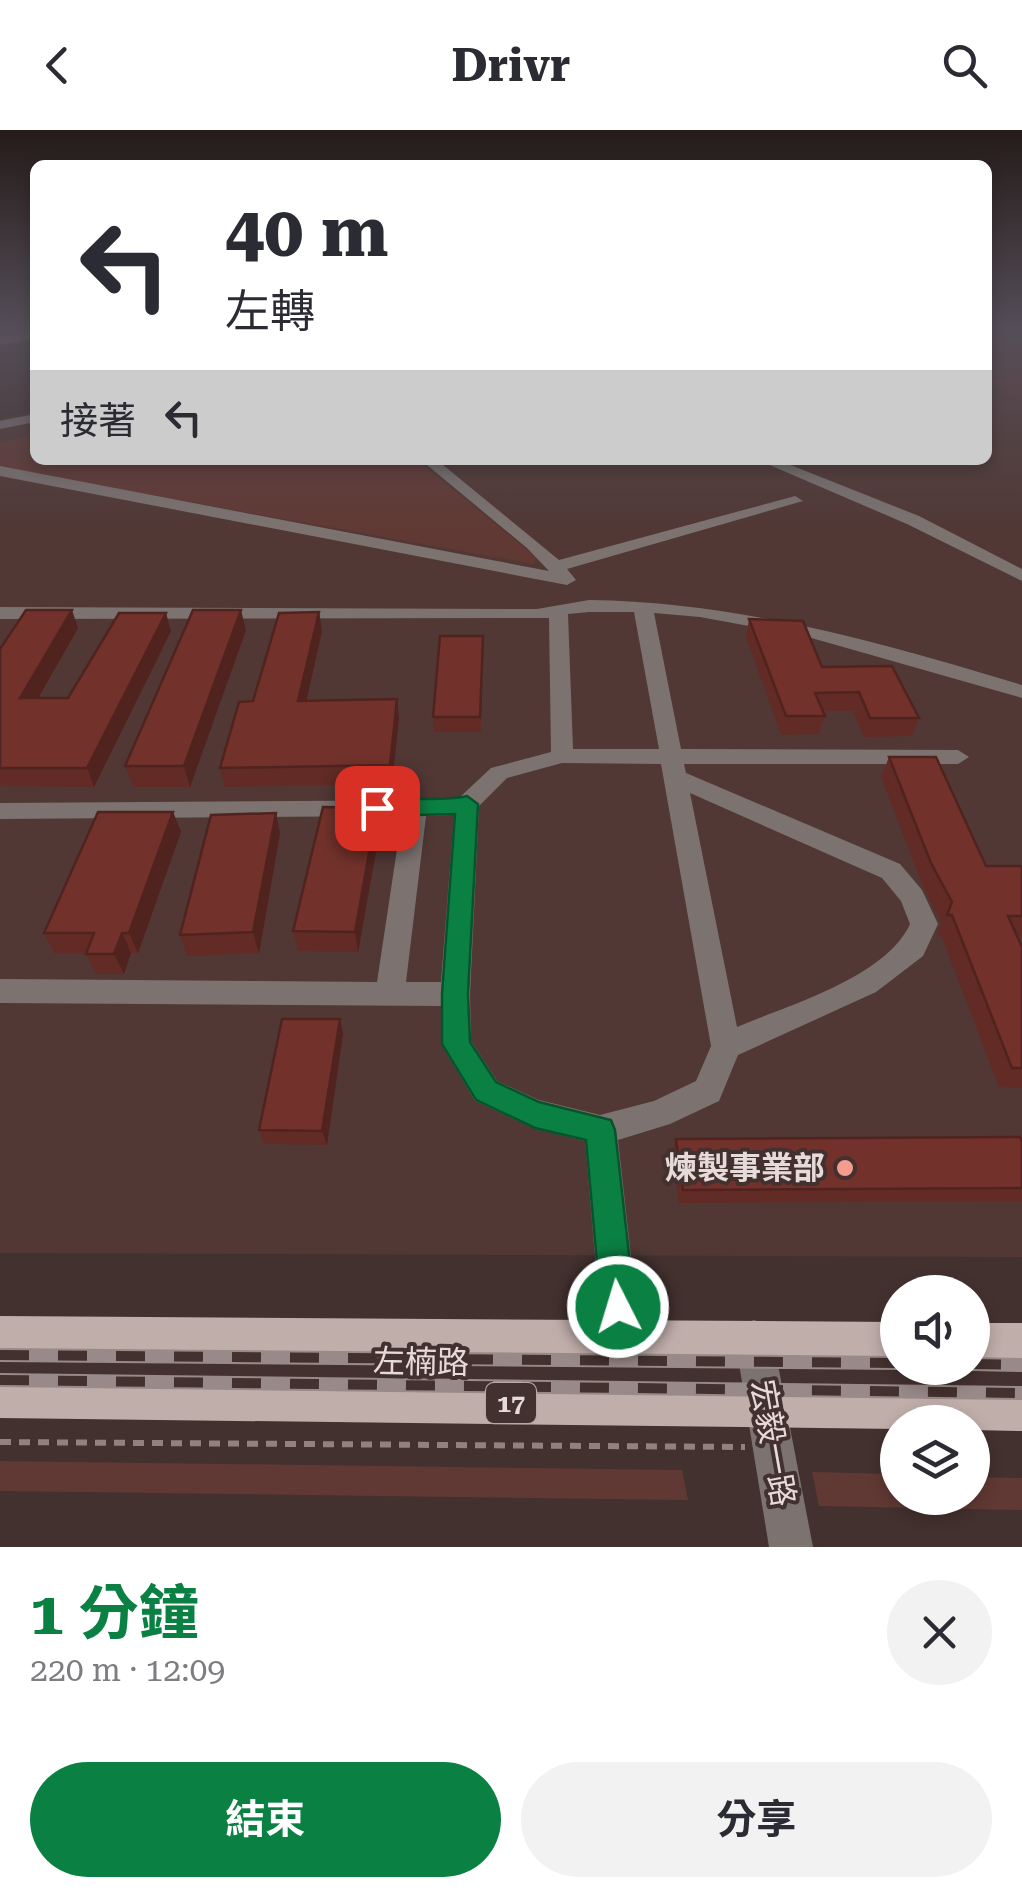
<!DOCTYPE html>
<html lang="zh-TW">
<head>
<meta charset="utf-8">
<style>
  :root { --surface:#fff; --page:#f2f2f3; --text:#2b2b33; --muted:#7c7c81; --accent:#0b8043 }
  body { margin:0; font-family:"Roboto Serif","Noto Sans TC",serif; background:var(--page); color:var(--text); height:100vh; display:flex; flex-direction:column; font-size:38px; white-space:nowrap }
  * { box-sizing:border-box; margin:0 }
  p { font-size:32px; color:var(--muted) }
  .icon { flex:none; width:55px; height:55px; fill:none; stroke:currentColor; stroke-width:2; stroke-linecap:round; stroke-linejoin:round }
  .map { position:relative; height:1417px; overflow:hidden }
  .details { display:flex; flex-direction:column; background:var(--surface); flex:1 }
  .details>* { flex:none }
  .guide { position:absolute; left:30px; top:30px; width:962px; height:305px; border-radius:15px; box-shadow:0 5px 15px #0003; background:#fff; color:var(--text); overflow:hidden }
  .controls { position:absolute; left:880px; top:1145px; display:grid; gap:20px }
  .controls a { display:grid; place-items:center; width:110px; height:110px; border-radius:50%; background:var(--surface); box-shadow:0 5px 15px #0003; font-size:50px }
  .pin { position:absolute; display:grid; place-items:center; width:85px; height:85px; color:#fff; margin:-42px; border-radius:20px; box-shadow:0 5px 15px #0006 }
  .me { position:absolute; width:110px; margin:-55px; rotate:355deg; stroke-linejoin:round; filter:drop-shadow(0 0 8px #0008) }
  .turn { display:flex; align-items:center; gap:35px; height:210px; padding:0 30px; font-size:45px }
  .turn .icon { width:130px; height:130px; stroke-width:2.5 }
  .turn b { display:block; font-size:70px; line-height:85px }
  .then { display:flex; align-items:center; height:95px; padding:0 30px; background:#0003; gap:20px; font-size:38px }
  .round { display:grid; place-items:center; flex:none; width:105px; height:105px; border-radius:52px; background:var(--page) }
  .head { display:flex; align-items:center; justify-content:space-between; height:170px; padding:0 30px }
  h1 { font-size:60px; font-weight:700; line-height:75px; color:var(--accent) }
  .button { display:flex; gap:20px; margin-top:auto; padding:20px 30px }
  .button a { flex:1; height:115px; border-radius:60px; background:var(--accent); color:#fff; font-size:40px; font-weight:700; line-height:115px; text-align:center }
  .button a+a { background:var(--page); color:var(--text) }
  header { display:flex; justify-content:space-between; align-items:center; height:130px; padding:0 30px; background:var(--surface); font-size:45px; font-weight:700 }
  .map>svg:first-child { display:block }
  .built { fill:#513835 }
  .green { fill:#613934 }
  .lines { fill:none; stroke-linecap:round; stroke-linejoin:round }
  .path { stroke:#918280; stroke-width:6; stroke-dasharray:11 8; stroke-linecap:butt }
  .minor { fill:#7c7371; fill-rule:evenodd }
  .major { fill:#c0aeab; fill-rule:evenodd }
  .rail-casing { stroke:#988a88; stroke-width:14 }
  .rail { stroke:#43312f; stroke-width:10; stroke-dasharray:29; stroke-linecap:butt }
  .wall { fill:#622b25 }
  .shaded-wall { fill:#50231e }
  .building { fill:#72322b; stroke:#50231e; stroke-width:2.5 }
  .route { fill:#0b8043; stroke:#07532c; stroke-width:2.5 }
  .poi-dot { fill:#f59c91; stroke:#43312f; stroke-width:4 }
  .labels { text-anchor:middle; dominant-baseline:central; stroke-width:8; stroke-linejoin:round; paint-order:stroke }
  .shield { fill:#43312f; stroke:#b5a8a6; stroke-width:2.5 }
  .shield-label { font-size:25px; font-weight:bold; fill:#e6dbd9 }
  .near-poi-label { font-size:32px; font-weight:bold; fill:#e6dbd9; stroke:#43312f; text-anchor:end }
  .near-street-label { font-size:32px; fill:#e6dbd9; stroke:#43312f }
</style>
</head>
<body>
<header><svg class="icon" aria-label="back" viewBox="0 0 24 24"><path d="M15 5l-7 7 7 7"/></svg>Drivr<svg class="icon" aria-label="search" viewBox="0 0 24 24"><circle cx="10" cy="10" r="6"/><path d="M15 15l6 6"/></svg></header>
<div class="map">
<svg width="1022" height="1417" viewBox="0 0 1022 1417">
  <rect width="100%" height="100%" fill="#43312f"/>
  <polygon class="built" points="988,252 1022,271 1022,1127 0,1123 0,289 35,282 35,330 988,330"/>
  <g class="green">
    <polygon points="988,200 1022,200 1022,271 988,252"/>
    <polygon points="35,304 35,330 417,330 537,428 534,434 0,338 0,313"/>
    <polygon points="0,1331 682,1340 688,1370 0,1361"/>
    <polygon points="812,1342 897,1344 898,1368 972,1368 973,1347 1022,1348 1022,1380 819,1376"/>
  </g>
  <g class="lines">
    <polyline class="path" points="0,1312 745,1317"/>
    <g class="minor">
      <polygon points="35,201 35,209 0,215 0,207"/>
      <polygon points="35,284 35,292 0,299 0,291"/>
      <polygon points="421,330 437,330 559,430 795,366 803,371 567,439 576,450 567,455 0,346 0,336 549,441 527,418"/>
      <polygon points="758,330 778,330 919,386 1022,439 1022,451 907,394"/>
      <path d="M589,470C739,472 879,512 1022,555V568L808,507L700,487L654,483L681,619L958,620L969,627L958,634H684L686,643L900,734L922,760L938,794L923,826L876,862L738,925L719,971L670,994L618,1010L640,1207L635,1221L621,1226L607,1221L602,1207L585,1011L535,999L475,971L441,914V876L0,873V849L377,852L402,686L0,689V673L451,670L459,668L491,638L551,622L549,488L0,489V477L537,479ZM589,482H634L659,619H573L568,484ZM562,633L661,634L711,916L696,951L654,971L600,985L539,970L497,951L471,911L470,864L479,676L507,648ZM690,663L882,748L901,771L910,794C886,847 789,875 737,897ZM454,685L441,852H406L426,686Z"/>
      <polygon points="754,1190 768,1195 773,1209 813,1417 769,1417 735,1209 740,1195"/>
    </g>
    <g class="major">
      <polygon points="0,1186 898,1192 898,1230 0,1224"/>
      <rect x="972" y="1193" width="50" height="38"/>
      <polygon points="0,1248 1022,1261 1022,1301 972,1300 972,1292 898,1292 898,1299 0,1288"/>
    </g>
    <defs>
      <g id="rail">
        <polyline points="0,1225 898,1233"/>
        <polyline points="972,1234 1022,1235"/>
        <polyline points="0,1250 1022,1263"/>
      </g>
    </defs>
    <use href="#rail" class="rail-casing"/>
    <use href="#rail" class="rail"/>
  </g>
  <g class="wall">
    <polygon points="319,482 322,501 306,571 399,588 392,654 225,657 220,638 253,571"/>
    <polygon points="749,489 822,537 919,588 912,606 864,607 853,581 823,581 825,586 819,604 781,605 746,507"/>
    <polygon points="78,498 38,568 68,568 171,501 94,657 0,656 0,519"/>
    <polygon points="246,500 190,657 133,657 125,636"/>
    <polygon points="483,506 481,602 434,602 433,587"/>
    <polygon points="889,627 986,736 1022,736 1022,807 1017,807 1022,817 1022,958 999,957 941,805 937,805 941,792 922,754 881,647"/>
    <polygon points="173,682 181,702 138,823 131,823 124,844 96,844 86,824 55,824 44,803"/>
    <polygon points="380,699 358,822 298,821 293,801"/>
    <polygon points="280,703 259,823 187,826 180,805"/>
    <polygon points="340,889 343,904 327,1015 264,1014 259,1000"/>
    <polygon points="676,1009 1022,1012 1022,1071 679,1073 672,1022"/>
  </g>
  <g class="shaded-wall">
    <polygon points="72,480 78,498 28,586 20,568"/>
    <polygon points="241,480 246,500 190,657 184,636"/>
    <polygon points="319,482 322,501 302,590 298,571"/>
    <polygon points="166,483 171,501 94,657 87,638"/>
    <polygon points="397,569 399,588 392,654 390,635"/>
    <polygon points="377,678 380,699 358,822 355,802"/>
    <polygon points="173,682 181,702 138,823 129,803"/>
    <polygon points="276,683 280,703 259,823 253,802"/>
    <polygon points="122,803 131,823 124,844 114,824"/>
    <polygon points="340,889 343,904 327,1015 322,1001"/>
  </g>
  <g class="building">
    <polygon points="26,480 72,480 20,568 68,568 119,483 166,483 87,638 0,638 0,519"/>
    <polygon points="193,480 241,480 184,636 125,636"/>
    <polygon points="319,482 298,571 397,569 390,635 220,638 239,572 253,571 279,483"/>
    <polygon points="749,489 803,491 822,537 892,536 919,588 870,588 859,562 815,563 825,586 786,586"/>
    <polygon points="440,506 483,506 480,587 433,587"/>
    <polygon points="889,627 936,627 986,736 1022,736 1022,786 1008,786 1022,817 1022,938 1012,938 952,785 947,785 952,772 931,733"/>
    <polygon points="323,677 377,678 355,802 293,801"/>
    <polygon points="98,682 173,682 129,803 122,803 114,824 86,824 94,803 44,803"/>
    <polygon points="276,683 253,802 180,805 211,685"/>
    <polygon points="282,889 340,889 322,1001 259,1000"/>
    <polygon points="1020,1007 1022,1012 1022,1058 683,1060 676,1009"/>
  </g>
  <linearGradient id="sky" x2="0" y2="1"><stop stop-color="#251b1a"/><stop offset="0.5" stop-color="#554e58"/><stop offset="1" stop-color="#554e58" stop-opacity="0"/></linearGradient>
  <rect width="1022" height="398" fill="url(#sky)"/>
  <path class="route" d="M467,666L478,674L468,864L470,912L496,952L539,972L611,990L615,1000L635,1177L630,1189L618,1194L606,1189L601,1177L586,1010L535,998L476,970L442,914V864L455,684L377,686L366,678C381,663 442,673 467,666Z"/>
  <circle class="poi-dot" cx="845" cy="1038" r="10"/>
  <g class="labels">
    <rect class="shield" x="486" y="1253" width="50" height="40" rx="8"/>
    <g class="shield-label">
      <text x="511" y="1273">17</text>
    </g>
    <g class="near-poi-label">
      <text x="825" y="1038">煉製事業部</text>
    </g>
    <g class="near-street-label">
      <text transform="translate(421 1232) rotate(1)">左楠路</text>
      <text transform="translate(773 1313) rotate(80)">宏毅一路</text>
    </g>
  </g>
</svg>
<div class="controls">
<a><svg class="icon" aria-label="sound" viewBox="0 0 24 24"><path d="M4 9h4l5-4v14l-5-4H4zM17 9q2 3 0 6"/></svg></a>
<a><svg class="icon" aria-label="layers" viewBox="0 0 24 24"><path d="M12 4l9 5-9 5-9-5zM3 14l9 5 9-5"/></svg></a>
</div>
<div class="pin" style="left:377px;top:678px;background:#d93025"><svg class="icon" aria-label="arrive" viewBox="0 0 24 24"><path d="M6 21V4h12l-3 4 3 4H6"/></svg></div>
<svg class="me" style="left:618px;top:1177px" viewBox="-20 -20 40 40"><circle r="17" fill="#0b8043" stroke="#fff" stroke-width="3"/><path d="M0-11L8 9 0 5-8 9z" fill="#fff"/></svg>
<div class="guide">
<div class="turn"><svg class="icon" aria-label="left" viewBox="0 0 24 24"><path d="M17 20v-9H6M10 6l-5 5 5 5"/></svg><div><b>40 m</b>左轉</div></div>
<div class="then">接著<svg class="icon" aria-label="left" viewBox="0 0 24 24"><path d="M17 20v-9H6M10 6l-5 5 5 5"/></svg></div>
</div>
</div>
<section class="details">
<div class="head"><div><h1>1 分鐘</h1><p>220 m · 12:09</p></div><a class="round"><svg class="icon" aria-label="close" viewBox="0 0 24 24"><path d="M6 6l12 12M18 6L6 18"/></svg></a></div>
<div class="button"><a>結束</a><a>分享</a></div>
</section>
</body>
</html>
